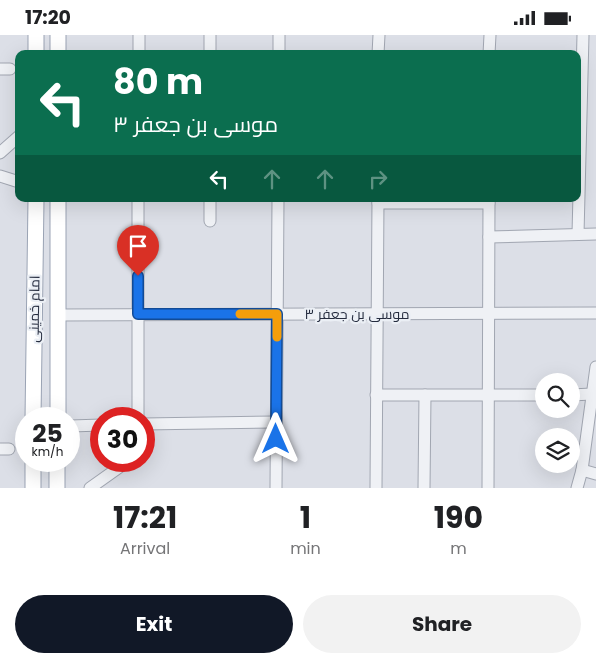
<!DOCTYPE html>
<html lang="en">
<head>
<meta charset="utf-8">
<style>
  :root { --surface:#fff; --page:#f2f2f2; --text:#202124; --muted:#757577; --accent:#111827 }
  body { margin:0; font-family:Poppins,Cairo,sans-serif; background:var(--page); color:var(--text); height:100vh; display:flex; flex-direction:column; font-size:19px; white-space:nowrap }
  * { box-sizing:border-box; margin:0 }
  p { font-size:16px; color:var(--muted) }
  .icon { flex:none; width:28px; height:28px; fill:none; stroke:currentColor; stroke-width:2; stroke-linecap:round; stroke-linejoin:round }
  .map { position:relative; height:453px; overflow:hidden }
  .sheet { display:flex; flex-direction:column; background:var(--surface); flex:1 }
  .sheet>* { flex:none }
  .guide { position:absolute; left:15px; top:15px; width:566px; height:152px; border-radius:10px; box-shadow:0 5px 20px #0002; background:#0b6e4f; color:#fff; overflow:hidden }
  .buttons { position:absolute; left:535px; top:338px; display:grid; gap:10px }
  .buttons a { display:grid; place-items:center; width:45px; height:45px; border-radius:50%; background:var(--surface); box-shadow:0 5px 20px #0002; font-size:25px }
  .speed { position:absolute; left:15px; top:372px; display:flex; gap:10px; font-size:25px; font-weight:700; text-align:center }
  .speed>* { display:grid; place-content:center; width:65px; height:65px; border-radius:50%; background:var(--surface); box-shadow:0 5px 20px #0002; line-height:1 }
  .speed small { font-size:12px; font-weight:400 }
  .speed .limit { border:8px solid #d22; background:#fff; color:#111 }
  .pin { position:absolute; display:grid; place-items:center; width:42px; height:42px; color:#fff; margin:-51px -21px; border-radius:50% 50% 50% 0; rotate:-45deg; box-shadow:0 0 5px #0007 }
  .pin .icon { rotate:45deg }
  .me { position:absolute; width:55px; margin:-28px; rotate:0deg; stroke-linejoin:round; filter:drop-shadow(0 0 4px #0008) }
  .turn { display:flex; align-items:center; gap:18px; height:105px; padding:0 15px; font-size:22px }
  .turn .icon { width:65px; height:65px; stroke-width:2.5 }
  .turn b { display:block; font-size:35px; line-height:42px }
  .lanes { display:flex; align-items:center; height:48px; padding:0 15px; background:#0003; justify-content:center; gap:25px; direction:ltr }
  .lanes .off { opacity:.35 }
  .eta { display:flex; justify-content:space-evenly; align-items:center; height:85px; text-align:center }
  .eta b { font-size:30px; font-weight:700; line-height:35px }
  .primary-button { display:flex; gap:10px; margin-top:auto; padding:10px 15px }
  .primary-button a { flex:1; height:58px; border-radius:30px; background:var(--accent); color:#fff; font-size:20px; font-weight:700; line-height:58px; text-align:center }
  .primary-button a+a { background:var(--page); color:var(--text) }
  .status { display:flex; justify-content:space-between; align-items:center; height:35px; padding:0 25px; background:var(--surface); direction:ltr }
  .status svg { height:14px; fill:currentColor }
  .map>svg:first-child { display:block }
  .lines { fill:none; stroke-linecap:round; stroke-linejoin:round }
  .minor-casing { stroke:#a1a6b1; stroke-width:13 }
  .major-casing { stroke:#9aa3b4; stroke-width:17 }
  .minor { stroke:#eff1f5; stroke-width:11 }
  .major { stroke:#fff; stroke-width:15 }
  .route-casing { stroke:#114b97; stroke-width:12 }
  .route { stroke:#1a73e8; stroke-width:9 }
  .slow { stroke:#f59e0b; stroke-width:9 }
  .labels { text-anchor:middle; dominant-baseline:central; stroke-width:4.5; stroke-linejoin:round; paint-order:stroke }
  .street-label { font-size:14px; fill:#252c3f; stroke:#ebeff5 }
</style>
</head>
<body>
<div class="status"><b>17:20</b><svg viewBox="0 0 49 12"><path d="M0 12V9h3v3zM5 12V6h3v6zM10 12V3h3v9zM15 12V0h3v12zM26 1h20v11H26zM47 4h2v5h-2z"/></svg></div>
<div class="map">
<svg width="596" height="453" viewBox="0 0 596 453">
  <rect width="100%" height="100%" fill="#dcdfe7"/>
  <g class="lines">
    <defs>
      <g id="minor">
        <polyline points="210,0 210,19"/>
        <polyline points="139,19 139,0"/>
        <polyline points="279,19 279,0"/>
        <polyline points="378,19 379,0"/>
        <polyline points="489,19 490,0"/>
        <polyline points="0,34 10,34"/>
        <polyline points="0,118 19,101"/>
        <polyline points="0,141 19,147"/>
        <polyline points="378,168 489,168"/>
        <polyline points="210,186 210,164"/>
        <polyline points="578,199 583,0"/>
        <polyline points="489,202 596,199"/>
        <polyline points="59,280 596,278"/>
        <polyline points="376,360 544,360"/>
        <polyline points="571,360 592,359"/>
        <polyline points="138,384 138,164"/>
        <polyline points="144,389 276,387"/>
        <polyline points="71,391 101,390"/>
        <polyline points="0,414 9,414"/>
        <polyline points="582,435 596,439"/>
        <polyline points="90,453 128,426"/>
        <polyline points="276,453 278,164"/>
        <polyline points="376,453 378,164"/>
        <polyline points="424,453 425,360"/>
        <polyline points="488,453 489,164"/>
        <polyline points="577,453 582,435 596,332"/>
      </g>
      <g id="major">
        <polyline points="36,0 36,19"/>
        <polyline points="58,0 58,19"/>
        <polyline points="33,384 36,164"/>
        <polyline points="58,384 58,164"/>
        <polyline points="33,426 33,453"/>
        <polyline points="57,453 57,426"/>
      </g>
    </defs>
    <use href="#minor" class="minor-casing"/>
    <use href="#major" class="major-casing"/>
    <use href="#minor" class="minor"/>
    <use href="#major" class="major"/>
  </g>
  <g class="lines">
    <defs>
      <polyline id="route" points="138,241 138,279 277,279 276,404"/>
    </defs>
    <use href="#route" class="route-casing"/>
    <use href="#route" class="route"/>
    <polyline class="slow" points="240,279 277,279 277,302"/>
  </g>
  <g class="labels">
    <g class="street-label">
      <text transform="translate(34 274) rotate(-89)">امام خمینی</text>
      <text x="357" y="279">موسی بن جعفر ۳</text>
    </g>
  </g>
</svg>
<div class="buttons">
<a><svg class="icon" aria-label="search" viewBox="0 0 24 24"><circle cx="10" cy="10" r="6"/><path d="M15 15l6 6"/></svg></a>
<a><svg class="icon" aria-label="layers" viewBox="0 0 24 24"><path d="M12 4l9 5-9 5-9-5zM3 14l9 5 9-5"/></svg></a>
</div>
<div class="speed"><div>25<small>km/h</small></div><div class="limit">30</div></div>
<div class="pin" style="left:138px;top:241px;background:#d93025"><svg class="icon" aria-label="arrive" viewBox="0 0 24 24"><path d="M6 21V4h12l-3 4 3 4H6"/></svg></div>
<svg class="me" style="left:276px;top:404px" viewBox="-20 -20 40 40"><path d="M0-17L14 15 0 8-14 15z" fill="#1a73e8" stroke="#fff" stroke-width="4"/></svg>
<div class="guide">
<div class="turn"><svg class="icon" aria-label="left" viewBox="0 0 24 24"><path d="M17 20v-9H6M10 6l-5 5 5 5"/></svg><div><b>80 m</b>موسی بن جعفر ۳</div></div>
<div class="lanes"><svg class="icon" aria-label="left" viewBox="0 0 24 24"><path d="M17 20v-9H6M10 6l-5 5 5 5"/></svg><svg class="icon off" aria-label="ahead" viewBox="0 0 24 24"><path d="M12 20V5M6 11l6-6 6 6"/></svg><svg class="icon off" aria-label="ahead" viewBox="0 0 24 24"><path d="M12 20V5M6 11l6-6 6 6"/></svg><svg class="icon off" aria-label="right" viewBox="0 0 24 24"><path d="M7 20v-9h11M14 6l5 5-5 5"/></svg></div>
</div>
</div>
<section class="sheet">
<div class="eta">
<div><b>17:21</b><p>Arrival</p></div>
<div><b>1</b><p>min</p></div>
<div><b>190</b><p>m</p></div>
</div>
<div class="primary-button"><a>Exit</a><a>Share</a></div>
</section>
</body>
</html>
